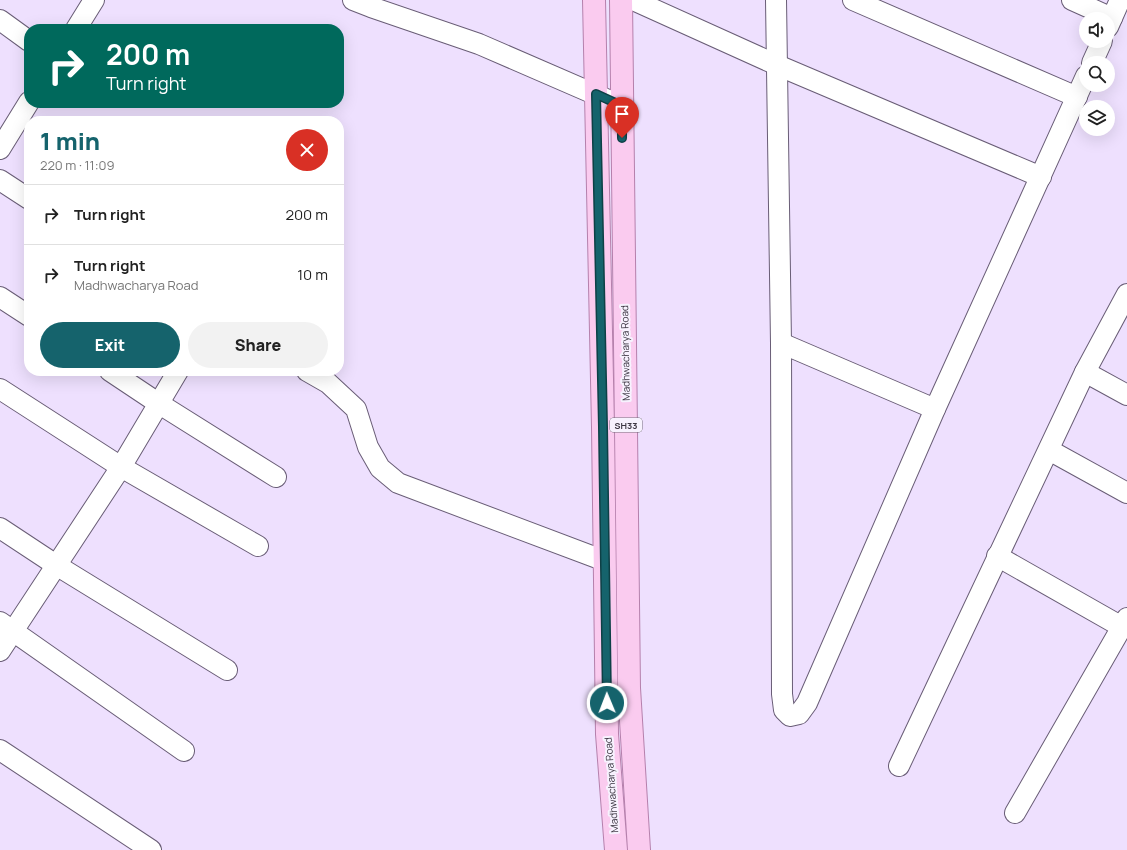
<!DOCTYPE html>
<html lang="en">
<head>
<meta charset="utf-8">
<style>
  :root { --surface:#fff; --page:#f2f2f2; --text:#222; --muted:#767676; --line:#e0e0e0; --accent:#15636c }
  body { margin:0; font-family:Manrope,sans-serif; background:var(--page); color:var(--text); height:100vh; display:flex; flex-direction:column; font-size:15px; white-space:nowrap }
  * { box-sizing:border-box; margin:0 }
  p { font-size:13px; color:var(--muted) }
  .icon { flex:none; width:22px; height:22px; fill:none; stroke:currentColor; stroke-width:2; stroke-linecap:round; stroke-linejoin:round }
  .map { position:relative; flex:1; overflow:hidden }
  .side { position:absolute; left:24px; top:116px; width:320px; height:260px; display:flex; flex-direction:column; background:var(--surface); border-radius:16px; box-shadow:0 4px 16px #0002 }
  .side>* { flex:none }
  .top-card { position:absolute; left:24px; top:24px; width:320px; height:84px; border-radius:16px; box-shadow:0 4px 16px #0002; background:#00695c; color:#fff; overflow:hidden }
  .buttons { position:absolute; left:1079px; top:12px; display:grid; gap:8px }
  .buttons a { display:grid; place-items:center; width:36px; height:36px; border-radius:50%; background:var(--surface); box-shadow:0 4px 16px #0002; font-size:20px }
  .pin { position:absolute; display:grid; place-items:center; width:34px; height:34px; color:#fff; margin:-41px -17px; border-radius:50% 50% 50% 0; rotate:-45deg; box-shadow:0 0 4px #0007 }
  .pin .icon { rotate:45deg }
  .me { position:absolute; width:44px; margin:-22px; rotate:359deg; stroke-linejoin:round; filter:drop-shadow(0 0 3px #0008) }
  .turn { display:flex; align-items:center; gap:14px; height:84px; padding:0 16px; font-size:18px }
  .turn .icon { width:52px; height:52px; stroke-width:2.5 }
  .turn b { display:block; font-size:28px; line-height:34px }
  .round { display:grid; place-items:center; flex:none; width:42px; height:42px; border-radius:21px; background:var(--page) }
  .overview { display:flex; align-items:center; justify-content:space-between; height:68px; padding:0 16px }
  h1 { font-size:24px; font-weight:800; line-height:30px; color:var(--accent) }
  .button { display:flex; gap:8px; margin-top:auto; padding:8px 16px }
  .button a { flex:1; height:46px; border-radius:24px; background:var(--accent); color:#fff; font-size:16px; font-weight:800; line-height:46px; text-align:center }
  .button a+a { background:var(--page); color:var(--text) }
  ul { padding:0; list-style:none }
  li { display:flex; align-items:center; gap:12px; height:60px; padding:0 16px; border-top:1px solid var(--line) }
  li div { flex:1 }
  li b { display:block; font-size:15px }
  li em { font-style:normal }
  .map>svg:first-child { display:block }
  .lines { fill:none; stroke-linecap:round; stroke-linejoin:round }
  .minor-casing { stroke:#695d76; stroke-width:22 }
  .major-casing { stroke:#b580ac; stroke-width:24 }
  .minor { stroke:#fff; stroke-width:20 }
  .major { stroke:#facbef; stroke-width:22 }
  .route-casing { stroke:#0e4046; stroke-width:10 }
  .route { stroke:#15636c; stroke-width:7 }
  .labels { text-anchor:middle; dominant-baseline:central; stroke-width:4; stroke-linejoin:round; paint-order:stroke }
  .shield { fill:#f7f2fe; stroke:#756f7b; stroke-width:1 }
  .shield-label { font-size:9px; font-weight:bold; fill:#3d3743 }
  .street-label { font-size:10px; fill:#3d3743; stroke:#f7f2fe }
</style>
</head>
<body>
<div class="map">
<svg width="1127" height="850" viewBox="0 0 1127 850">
  <rect width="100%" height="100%" fill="#eee0fe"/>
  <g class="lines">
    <defs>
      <g id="minor">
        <polyline points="353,0 371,7 479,44 622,106"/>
        <polyline points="633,0 777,65 1041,177"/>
        <polyline points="776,0 781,343 782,694 784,710 790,716 799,714 807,703 935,409 1086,76"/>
        <polyline points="853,0 1077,97"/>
        <polyline points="1072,0 1112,18"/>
        <polyline points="0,20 29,41"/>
        <polyline points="1108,27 1120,0"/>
        <polyline points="76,29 94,0"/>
        <polyline points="1092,63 1102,41"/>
        <polyline points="0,149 29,102"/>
        <polyline points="0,180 29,199"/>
        <polyline points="0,297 29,316"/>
        <polyline points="781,343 935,409"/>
        <polyline points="110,371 158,403 276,477"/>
        <polyline points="307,371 328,383 356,409 368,447 380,468 398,483 605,561"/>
        <polyline points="1085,372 1127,395"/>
        <polyline points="0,389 121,467 258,546"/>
        <polyline points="1049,450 1127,493"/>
        <polyline points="0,528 56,565 227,670"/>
        <polyline points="997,556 1122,627"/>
        <polyline points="0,622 184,751"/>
        <polyline points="0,651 121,467 178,371"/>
        <polyline points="0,750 151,850"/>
        <polyline points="899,766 1085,372 1127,294"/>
        <polyline points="1015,813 1127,618"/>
      </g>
      <g id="major">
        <polyline points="594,0 603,427 607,734 616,850"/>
        <polyline points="621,0 629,688 639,850"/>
      </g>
    </defs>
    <use href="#minor" class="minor-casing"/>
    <use href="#major" class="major-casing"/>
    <use href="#minor" class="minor"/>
    <use href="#major" class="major"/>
  </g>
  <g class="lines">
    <defs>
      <polyline id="route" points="607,703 603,427 596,94 622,106 622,138"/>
    </defs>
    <use href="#route" class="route-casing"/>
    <use href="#route" class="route"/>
  </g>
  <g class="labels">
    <rect class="shield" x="610" y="418" width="32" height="14" rx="3"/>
    <g class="shield-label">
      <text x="626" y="425">SH33</text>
    </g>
    <g class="street-label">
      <text transform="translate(625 353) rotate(-91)">Madhwacharya Road</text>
      <text transform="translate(611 785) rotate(-94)">Madhwacharya Road</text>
    </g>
  </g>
</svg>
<div class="buttons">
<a><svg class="icon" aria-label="sound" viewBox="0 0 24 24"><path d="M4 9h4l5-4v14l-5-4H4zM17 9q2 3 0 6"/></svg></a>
<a><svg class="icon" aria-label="search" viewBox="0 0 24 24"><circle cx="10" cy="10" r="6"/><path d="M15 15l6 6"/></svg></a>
<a><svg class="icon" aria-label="layers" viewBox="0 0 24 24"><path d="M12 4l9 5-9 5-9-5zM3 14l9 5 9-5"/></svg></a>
</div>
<div class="pin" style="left:622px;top:138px;background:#d93025"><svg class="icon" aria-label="arrive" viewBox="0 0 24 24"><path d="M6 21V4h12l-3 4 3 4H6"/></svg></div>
<svg class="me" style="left:607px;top:703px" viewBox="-20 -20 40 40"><circle r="17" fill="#15636c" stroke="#fff" stroke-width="3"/><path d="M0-11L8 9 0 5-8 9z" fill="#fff"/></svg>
<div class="top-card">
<div class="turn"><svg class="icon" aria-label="right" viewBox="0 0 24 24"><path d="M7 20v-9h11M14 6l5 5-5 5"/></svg><div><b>200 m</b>Turn right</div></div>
</div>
<section class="side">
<div class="overview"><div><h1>1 min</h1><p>220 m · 11:09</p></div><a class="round" style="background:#d93025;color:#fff"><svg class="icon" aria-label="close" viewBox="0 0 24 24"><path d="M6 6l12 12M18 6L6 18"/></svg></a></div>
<ul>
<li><svg class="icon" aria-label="right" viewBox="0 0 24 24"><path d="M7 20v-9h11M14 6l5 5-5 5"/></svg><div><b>Turn right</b></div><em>200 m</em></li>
<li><svg class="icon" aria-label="right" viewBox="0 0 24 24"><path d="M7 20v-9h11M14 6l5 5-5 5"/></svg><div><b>Turn right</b><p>Madhwacharya Road</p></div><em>10 m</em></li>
</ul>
<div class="button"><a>Exit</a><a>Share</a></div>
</section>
</div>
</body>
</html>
